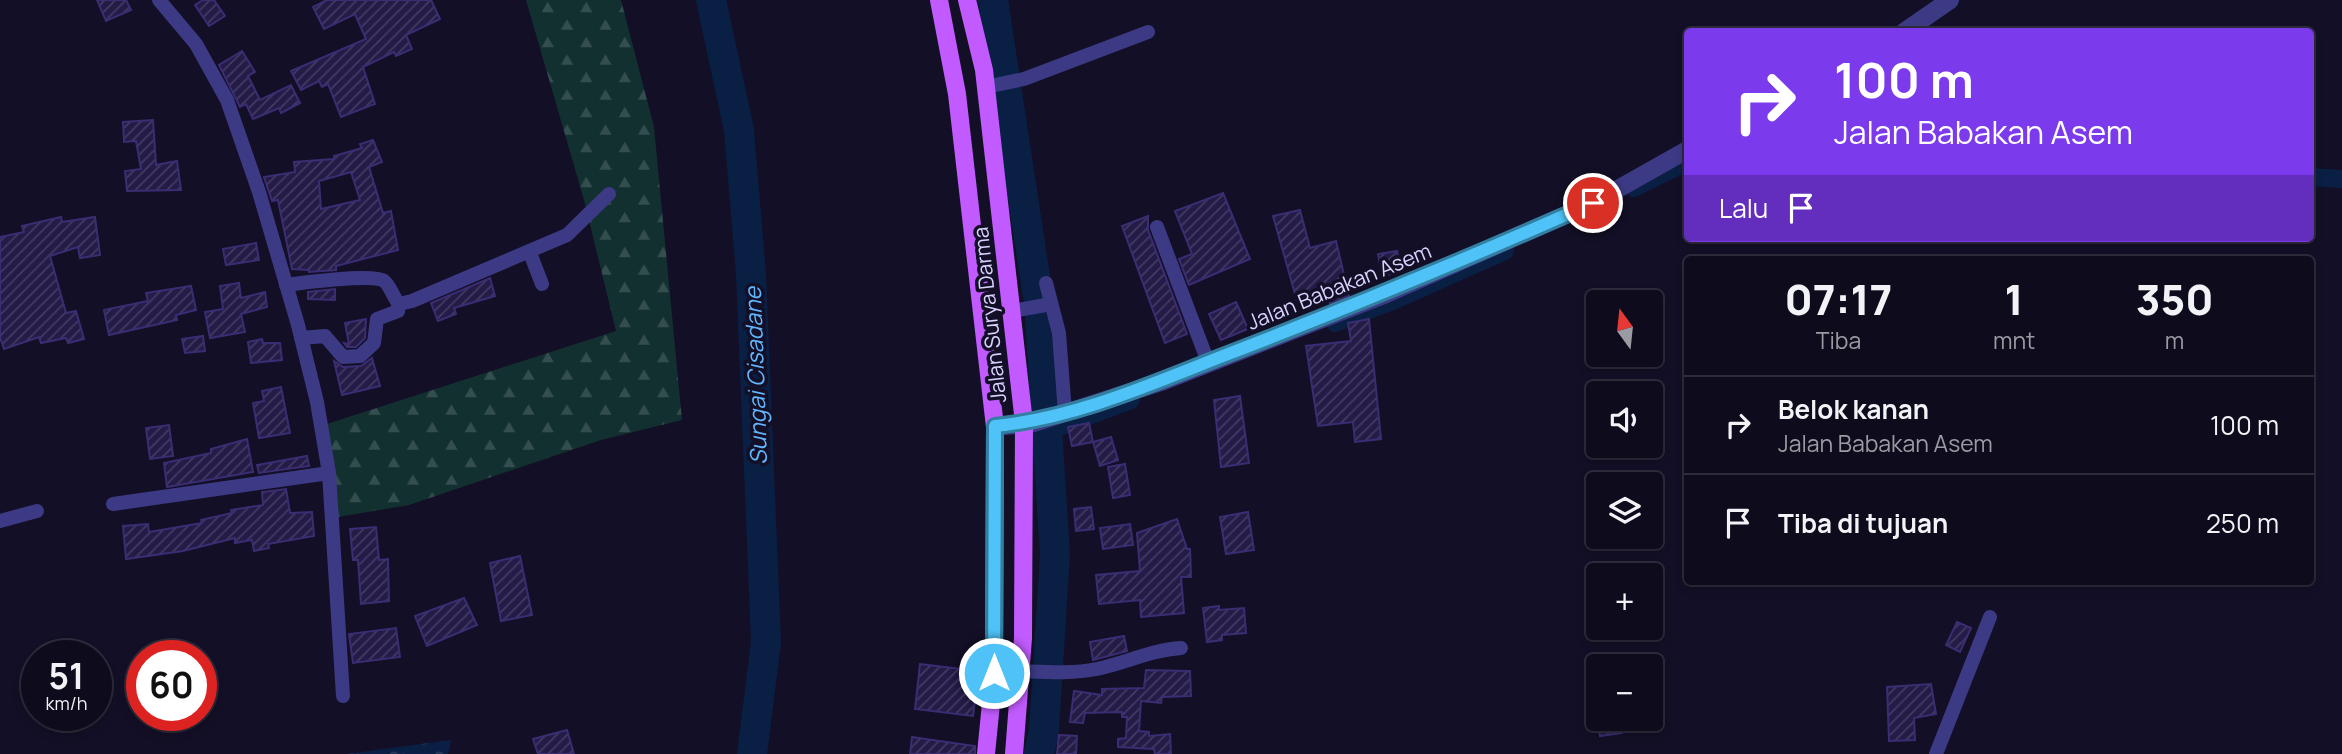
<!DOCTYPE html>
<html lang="id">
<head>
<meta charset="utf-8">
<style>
  :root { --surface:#0e0b1c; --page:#1c1929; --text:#f1f3f6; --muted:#9b9ba3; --line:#2e2b3b }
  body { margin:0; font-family:Manrope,sans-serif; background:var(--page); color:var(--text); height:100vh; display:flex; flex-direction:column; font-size:26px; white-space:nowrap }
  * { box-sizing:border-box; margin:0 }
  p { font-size:23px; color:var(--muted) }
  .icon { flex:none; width:38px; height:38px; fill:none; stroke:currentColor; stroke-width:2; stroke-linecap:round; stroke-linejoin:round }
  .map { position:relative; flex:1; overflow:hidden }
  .drawer { position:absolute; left:1684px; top:256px; width:630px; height:329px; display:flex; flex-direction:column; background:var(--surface); border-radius:7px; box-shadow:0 4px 10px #0003,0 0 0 2px var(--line) }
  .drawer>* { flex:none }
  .banner { position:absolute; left:1684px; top:28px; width:630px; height:214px; border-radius:7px; box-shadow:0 4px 10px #0003,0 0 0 2px var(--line); background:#7c3aed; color:#fff; overflow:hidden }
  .needle { width:46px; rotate:345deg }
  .buttons { position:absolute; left:1586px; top:290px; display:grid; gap:14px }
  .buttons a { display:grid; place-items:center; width:77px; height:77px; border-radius:7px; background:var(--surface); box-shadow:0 4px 10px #0003,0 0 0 2px var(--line); font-size:35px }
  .speed { position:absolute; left:21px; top:640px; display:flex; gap:14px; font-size:35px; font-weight:700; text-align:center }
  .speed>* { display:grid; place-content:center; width:91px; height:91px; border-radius:50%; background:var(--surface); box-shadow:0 4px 10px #0003,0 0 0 2px var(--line); line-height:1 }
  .speed small { font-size:18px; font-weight:400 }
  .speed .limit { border:10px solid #d22; background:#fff; color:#111 }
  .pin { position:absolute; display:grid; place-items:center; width:60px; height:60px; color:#fff; margin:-30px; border:4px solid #fff; border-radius:50%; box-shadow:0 2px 7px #0007 }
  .me { position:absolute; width:77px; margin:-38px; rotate:0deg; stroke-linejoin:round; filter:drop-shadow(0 0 5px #0008) }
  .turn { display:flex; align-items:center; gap:24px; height:147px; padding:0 35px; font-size:32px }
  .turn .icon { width:91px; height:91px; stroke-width:2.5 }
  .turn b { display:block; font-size:49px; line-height:60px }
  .then { display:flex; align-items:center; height:66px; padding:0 35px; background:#0003; gap:14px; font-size:26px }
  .eta { display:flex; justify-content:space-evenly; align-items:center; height:119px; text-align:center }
  .eta b { font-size:42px; font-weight:800; line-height:49px }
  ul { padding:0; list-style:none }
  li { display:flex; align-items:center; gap:21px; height:98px; padding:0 35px; border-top:2px solid var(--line) }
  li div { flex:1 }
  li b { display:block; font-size:26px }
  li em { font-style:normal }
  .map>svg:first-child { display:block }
  .forest { fill:url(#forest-firs) }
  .water { fill:url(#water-ripples) }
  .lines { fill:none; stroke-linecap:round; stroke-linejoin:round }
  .canal { stroke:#0a1f44; stroke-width:18 }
  .river { stroke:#0a1f44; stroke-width:30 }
  .building { fill:url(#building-hatch); stroke:#3b2d73; stroke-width:2; fill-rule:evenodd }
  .minor { stroke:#3d3a85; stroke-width:14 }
  .tertiary { stroke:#3d3a85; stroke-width:18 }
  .primary { stroke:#c25bff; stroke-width:18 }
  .route-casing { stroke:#337fa1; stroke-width:18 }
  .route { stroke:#4fc3f7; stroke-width:12 }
  .labels { text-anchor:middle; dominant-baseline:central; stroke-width:7; stroke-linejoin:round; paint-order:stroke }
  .street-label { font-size:21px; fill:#d9d4ff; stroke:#130f26 }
  .water-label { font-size:23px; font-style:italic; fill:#62b6ff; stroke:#130f26 }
</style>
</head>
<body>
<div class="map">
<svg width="2342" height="754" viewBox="0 0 2342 754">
  <defs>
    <pattern id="forest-firs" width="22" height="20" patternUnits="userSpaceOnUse" patternTransform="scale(1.75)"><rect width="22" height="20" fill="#12302f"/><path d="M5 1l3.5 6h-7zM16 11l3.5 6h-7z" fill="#344d4e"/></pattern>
    <pattern id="water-ripples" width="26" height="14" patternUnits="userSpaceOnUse" patternTransform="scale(1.75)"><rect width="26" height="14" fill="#0a1f44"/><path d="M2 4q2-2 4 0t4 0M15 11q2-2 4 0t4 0" fill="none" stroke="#2d3f60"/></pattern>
    <pattern id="building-hatch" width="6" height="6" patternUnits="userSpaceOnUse" patternTransform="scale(1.75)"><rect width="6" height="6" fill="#241b47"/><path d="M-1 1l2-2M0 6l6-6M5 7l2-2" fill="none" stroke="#433b63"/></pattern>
  </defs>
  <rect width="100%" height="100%" fill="#130f26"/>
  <polygon class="forest" points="526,0 621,0 654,127 682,420 601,440 409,505 332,518 327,424 616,331 584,200"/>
  <polygon class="water" points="451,740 448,754 347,754"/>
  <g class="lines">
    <g class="canal">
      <polyline points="2310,177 2342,179"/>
      <polyline points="1634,188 1687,162"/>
      <polyline points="1335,323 1395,300 1505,251"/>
      <polyline points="1046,432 1131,400"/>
    </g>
    <g class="river">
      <polyline points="711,0 739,130 751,274 766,642 752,754"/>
      <polyline points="993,0 1039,303 1055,554 1044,730 1039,754"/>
    </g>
  </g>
  <g class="building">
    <polygon points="97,0 126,0 131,10 106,21"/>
    <polygon points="203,0 214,0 225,16 209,26 195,5"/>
    <polygon points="327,0 431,0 440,19 406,35 412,49 396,56 394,52 363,67 375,104 341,117 328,84 322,87 319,81 301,90 291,71 366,39 355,14 324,29 313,7"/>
    <polygon points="242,51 255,72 248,76 260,100 291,85 300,103 281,113 279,108 253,119 246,104 240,107 219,65"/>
    <polygon points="153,120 156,165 177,161 181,190 127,191 125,171 141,169 136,141 124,142 123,122"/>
    <path d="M373,140L382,162L369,167L383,213L391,211L398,250L336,266V270L309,272V270L292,269L278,200L272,201L264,177L295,172L294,162L334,159V156L362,148L360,144ZM351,172L360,200L321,209L319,181Z"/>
    <polygon points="1223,193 1250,259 1189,285 1179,259 1192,254 1175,211"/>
    <polygon points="1300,210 1310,248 1336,241 1349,296 1330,304 1328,293 1297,301 1273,216"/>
    <polygon points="1148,216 1148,230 1187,334 1165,343 1122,226"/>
    <polygon points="61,217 62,222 95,217 100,255 80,258 78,247 50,256 66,313 76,311 84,339 68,343 66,338 41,343 39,337 4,349 0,337 0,237 24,232 22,226"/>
    <polygon points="256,243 259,260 226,265 223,249"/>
    <polygon points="1397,251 1401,272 1382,276 1378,254"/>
    <polygon points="490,278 495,296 454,308 456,314 438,321 431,303"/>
    <polygon points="239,283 241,298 265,292 267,307 241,314 245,332 210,338 205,312 223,309 220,286"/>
    <polygon points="191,286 196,310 176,315 177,320 109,335 104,310 148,301 146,293"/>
    <polygon points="335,289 335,300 308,299 308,292"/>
    <polygon points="1236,302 1248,329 1221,340 1209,314"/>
    <polygon points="366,319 365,338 356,347 347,347 344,343 349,344 345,323"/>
    <polygon points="1369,319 1381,439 1355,442 1353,422 1318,426 1306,346 1351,341 1348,323"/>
    <polygon points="203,336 205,351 185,353 182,339"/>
    <polygon points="262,339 263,343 280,343 282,360 251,363 248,342"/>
    <polygon points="372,358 380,386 342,395 334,361 343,367 361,366"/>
    <polygon points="281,387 290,433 259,438 253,403 264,401 262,391"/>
    <polygon points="1240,396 1249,463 1221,467 1214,400"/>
    <polygon points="1089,423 1093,442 1072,446 1068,427"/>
    <polygon points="169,425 173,456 150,459 146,428"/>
    <polygon points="1111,437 1118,460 1100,466 1093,442"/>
    <polygon points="247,439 253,472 167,487 164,463 211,453 211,449"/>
    <polygon points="307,456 309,466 259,473 257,465"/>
    <polygon points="1125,464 1130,495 1113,498 1108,467"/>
    <polygon points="286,489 290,513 312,512 314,536 268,544 269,548 254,551 252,540 235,543 235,538 183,551 126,559 123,526 148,524 149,532 202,523 201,520 232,513 231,510 263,505 262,492"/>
    <polygon points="1091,507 1094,529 1076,531 1074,509"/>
    <polygon points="1248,512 1254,550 1226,554 1220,517"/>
    <polygon points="1177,519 1187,549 1190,549 1191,577 1181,577 1184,613 1141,617 1140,600 1099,604 1096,575 1140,571 1137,533"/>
    <polygon points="1130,524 1133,545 1103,549 1100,528"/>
    <polygon points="376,527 379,560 388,559 389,601 361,604 358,560 353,560 350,529"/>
    <polygon points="520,556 532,615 501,621 490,563"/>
    <polygon points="464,598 477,625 427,646 415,616"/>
    <polygon points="1219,606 1219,610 1244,608 1246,633 1222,635 1222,640 1207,642 1203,608"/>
    <polygon points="1957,622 1971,628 1960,652 1946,645"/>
    <polygon points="396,628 400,657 353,663 349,634"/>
    <polygon points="1124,636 1127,651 1093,660 1090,642"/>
    <polygon points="920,664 979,671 973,716 915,709"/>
    <polygon points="1146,670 1190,671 1191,696 1162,697 1161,703 1141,701 1139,731 1149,732 1149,736 1170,734 1171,754 1155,754 1154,749 1118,747 1118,739 1126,738 1127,717 1122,717 1122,712 1085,713 1083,723 1070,722 1074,691 1102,695 1102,689 1144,688"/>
    <polygon points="1931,684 1936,714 1914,718 1915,740 1889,741 1887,687"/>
    <polygon points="1598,719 1620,719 1622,733 1600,736"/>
    <polygon points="567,730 574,754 538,754 533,739"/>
    <polygon points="1059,735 1077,736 1076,754 1057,754"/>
    <polygon points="912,737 975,746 975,754 910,754"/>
  </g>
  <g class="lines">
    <g class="minor">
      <polyline points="159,0 196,44 227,100 259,192 298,325 317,402 329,473 343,696"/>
      <polyline points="986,87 1024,79 1148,32"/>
      <polyline points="1157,227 1208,362"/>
      <polyline points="530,253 542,284"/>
      <polyline points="1046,283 1059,333 1065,413"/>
      <path d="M286,285C300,283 376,273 384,281C390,285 393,297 399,304L412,301L567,235L609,194"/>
      <polyline points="1012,311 1051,304"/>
      <polyline points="301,338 325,336 343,357 360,356 374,343 377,319 398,311 399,304"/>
      <polyline points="113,504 329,473"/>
      <polyline points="0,521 37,511"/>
      <path d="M1021,671C1047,672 1071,674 1097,669C1126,663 1151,650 1181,648"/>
      <polyline points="1936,754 1990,617"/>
    </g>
    <g class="tertiary">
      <polyline points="1904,32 1950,0"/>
      <polyline points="995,427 1034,423 1161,382 1386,294 1593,203 1687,150"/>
    </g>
    <g class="primary">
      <polyline points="939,0 957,94 995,427 994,673 986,754"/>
      <polyline points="967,0 984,70 1024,423 1023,638 1014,754"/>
    </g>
  </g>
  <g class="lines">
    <defs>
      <path id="route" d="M994,673L995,426C1075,418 1149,385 1223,356C1348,308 1471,257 1593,203"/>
    </defs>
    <use href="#route" class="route-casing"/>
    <use href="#route" class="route"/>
  </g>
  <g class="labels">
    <g class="street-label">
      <text transform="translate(1339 286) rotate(-22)">Jalan Babakan Asem</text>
      <text transform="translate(989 315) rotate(-96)">Jalan Surya Darma</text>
    </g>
    <g class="water-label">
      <text transform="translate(755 376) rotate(-92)">Sungai Cisadane</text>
    </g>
  </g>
</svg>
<div class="buttons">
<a><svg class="needle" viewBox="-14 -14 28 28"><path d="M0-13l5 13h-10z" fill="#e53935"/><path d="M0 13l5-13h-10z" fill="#9b9ba3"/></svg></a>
<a><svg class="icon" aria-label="sound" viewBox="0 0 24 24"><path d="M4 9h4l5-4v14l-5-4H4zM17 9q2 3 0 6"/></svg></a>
<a><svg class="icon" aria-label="layers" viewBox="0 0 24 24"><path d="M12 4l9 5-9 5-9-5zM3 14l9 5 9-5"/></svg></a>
<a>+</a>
<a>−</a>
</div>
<div class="speed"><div>51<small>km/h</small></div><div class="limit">60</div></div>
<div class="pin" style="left:1593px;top:203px;background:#d93025"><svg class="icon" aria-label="arrive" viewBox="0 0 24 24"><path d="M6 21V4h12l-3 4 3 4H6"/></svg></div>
<svg class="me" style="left:994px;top:673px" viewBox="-20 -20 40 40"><circle r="17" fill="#4fc3f7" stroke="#fff" stroke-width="3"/><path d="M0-11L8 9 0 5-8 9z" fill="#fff"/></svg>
<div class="banner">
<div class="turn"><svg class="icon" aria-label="right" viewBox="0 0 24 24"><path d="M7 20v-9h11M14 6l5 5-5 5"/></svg><div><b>100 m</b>Jalan Babakan Asem</div></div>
<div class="then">Lalu<svg class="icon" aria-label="arrive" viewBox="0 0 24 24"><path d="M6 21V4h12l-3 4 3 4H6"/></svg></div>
</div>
<section class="drawer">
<div class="eta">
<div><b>07:17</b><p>Tiba</p></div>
<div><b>1</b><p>mnt</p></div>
<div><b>350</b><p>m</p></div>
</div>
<ul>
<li><svg class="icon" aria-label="right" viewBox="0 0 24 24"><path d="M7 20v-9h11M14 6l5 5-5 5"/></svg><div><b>Belok kanan</b><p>Jalan Babakan Asem</p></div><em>100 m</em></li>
<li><svg class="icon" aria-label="arrive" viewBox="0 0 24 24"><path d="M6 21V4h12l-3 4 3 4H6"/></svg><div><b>Tiba di tujuan</b></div><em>250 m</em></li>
</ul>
</section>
</div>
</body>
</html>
